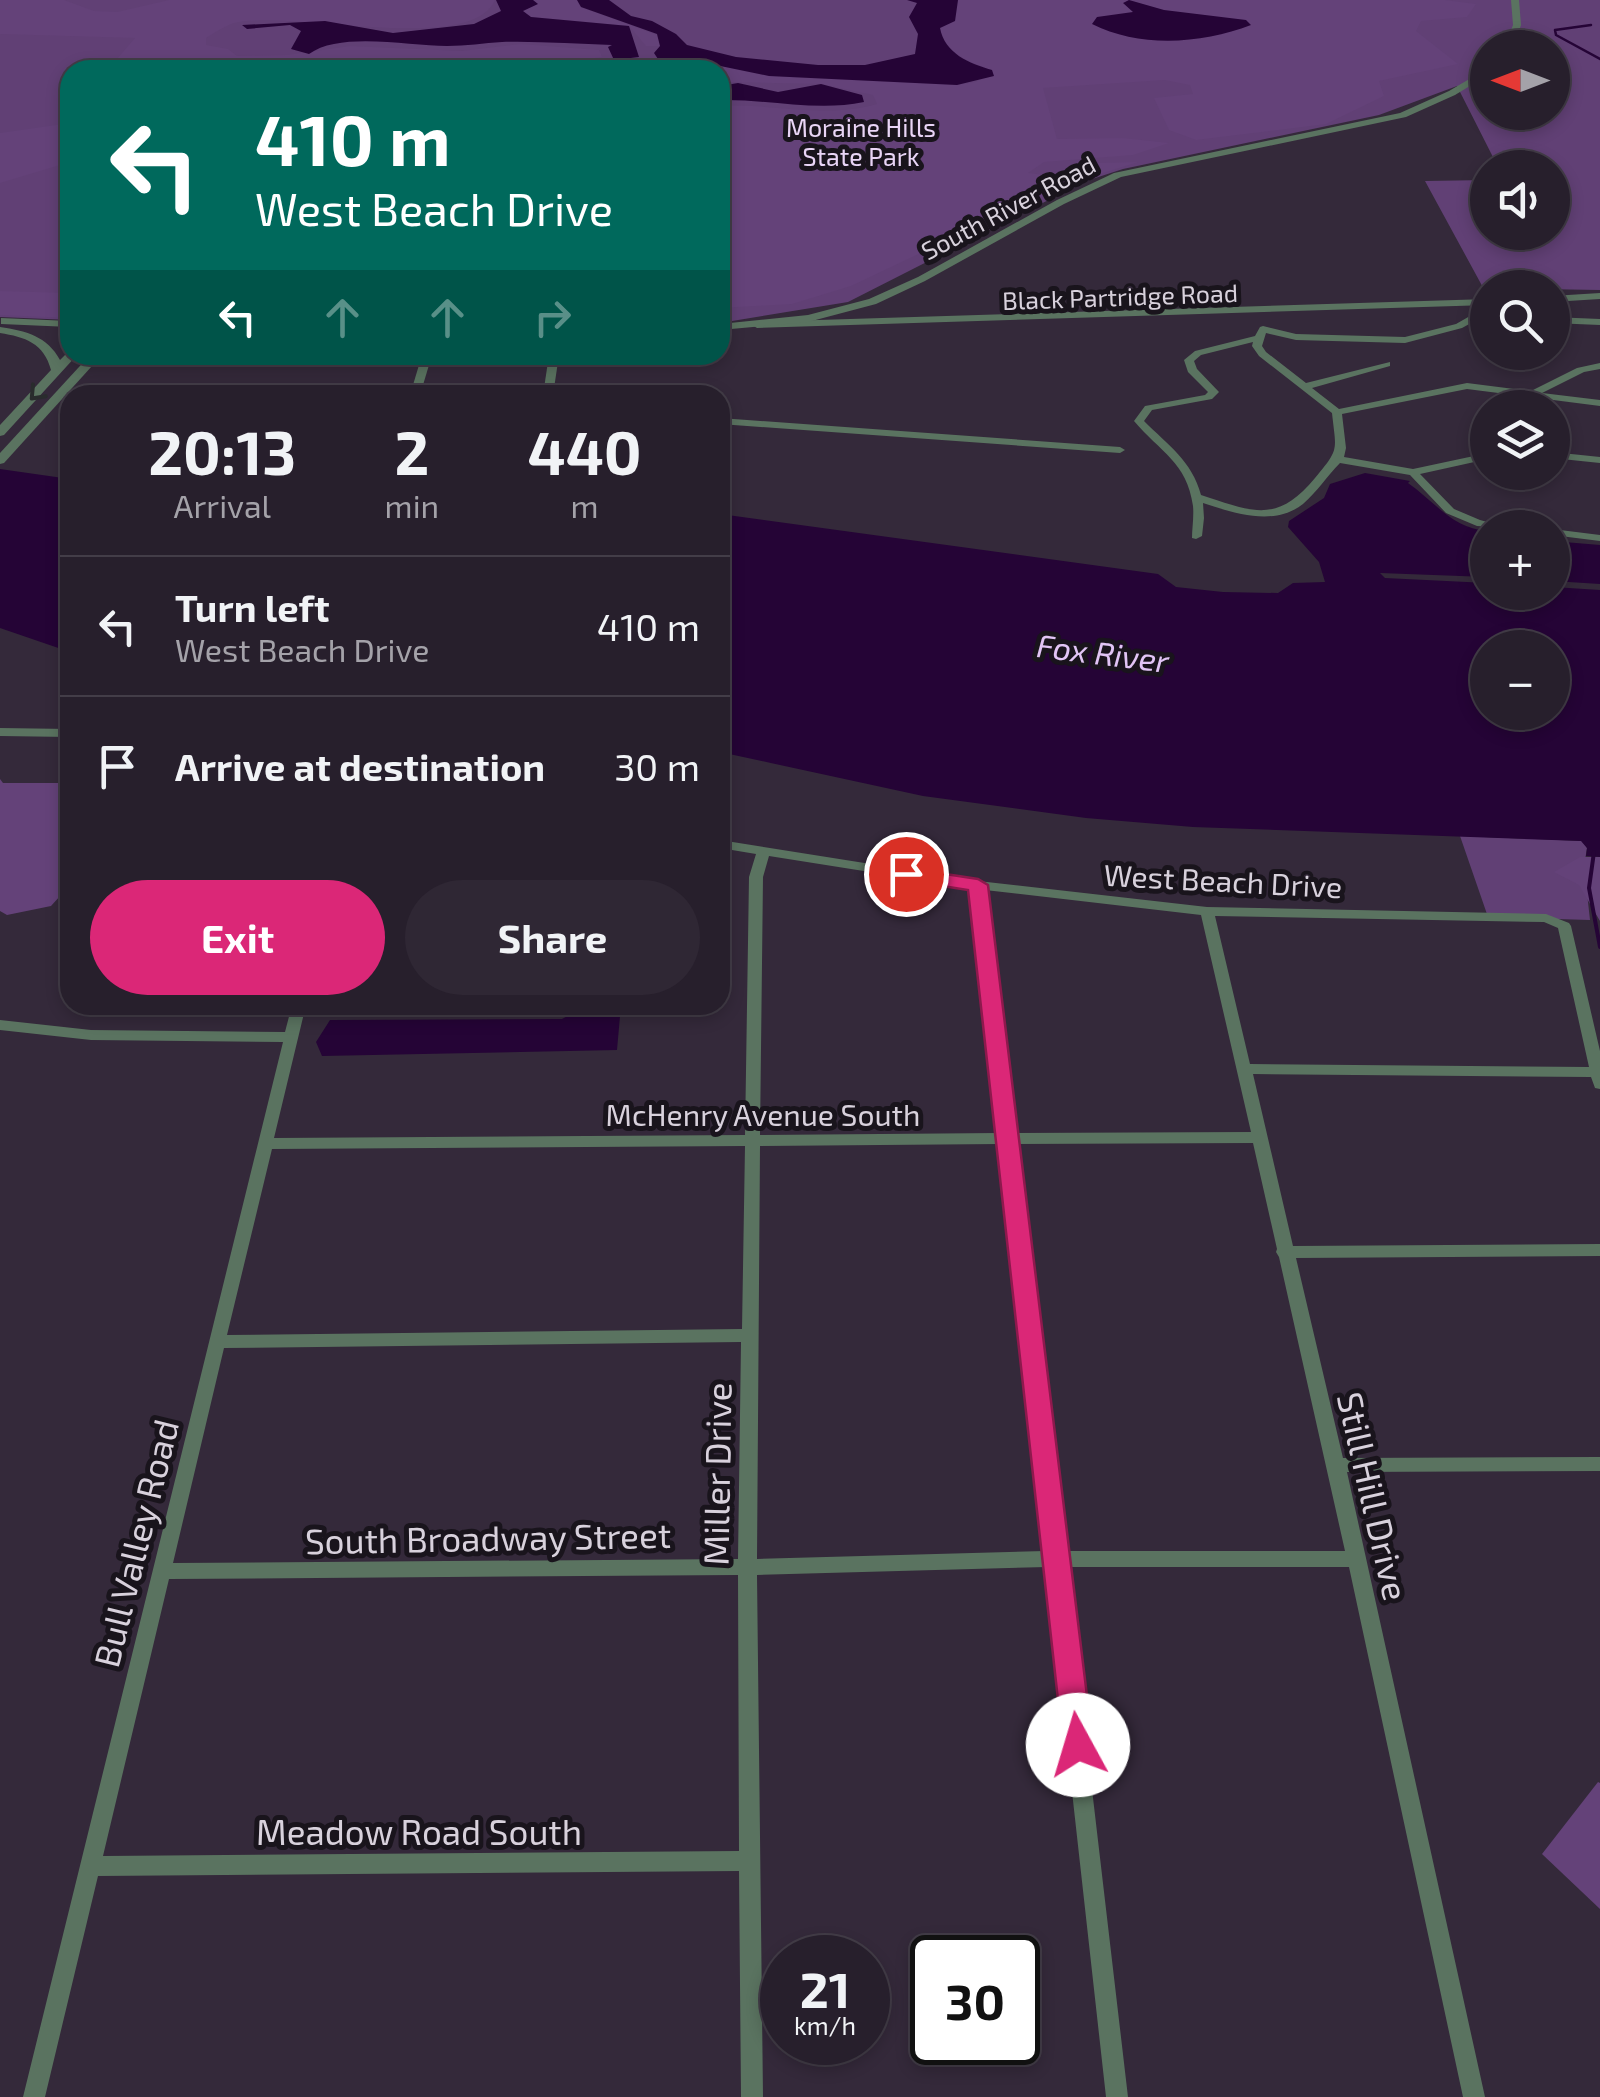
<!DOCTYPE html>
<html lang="en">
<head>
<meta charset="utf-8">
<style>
  :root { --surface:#271f2c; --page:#2f2734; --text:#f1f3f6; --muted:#a4a2a9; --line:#433d48; --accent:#db2777 }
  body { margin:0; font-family:"Exo 2",sans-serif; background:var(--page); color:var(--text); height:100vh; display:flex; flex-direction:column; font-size:38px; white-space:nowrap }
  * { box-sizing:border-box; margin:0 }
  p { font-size:32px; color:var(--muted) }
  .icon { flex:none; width:55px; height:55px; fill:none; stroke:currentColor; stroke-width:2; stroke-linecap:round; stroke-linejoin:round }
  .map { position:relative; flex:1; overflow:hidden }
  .drawer { position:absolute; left:60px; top:385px; width:670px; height:630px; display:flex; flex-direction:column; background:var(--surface); border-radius:30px; box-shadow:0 5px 15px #0003,0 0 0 2px var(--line) }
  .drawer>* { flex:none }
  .top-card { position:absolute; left:60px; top:60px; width:670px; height:305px; border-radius:30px; box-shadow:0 5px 15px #0003,0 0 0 2px var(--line); background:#00695c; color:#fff; overflow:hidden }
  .needle { width:65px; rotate:270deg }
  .buttons { position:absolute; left:1470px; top:30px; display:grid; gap:20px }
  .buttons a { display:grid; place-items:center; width:100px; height:100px; border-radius:50%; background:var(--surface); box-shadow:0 5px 15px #0003,0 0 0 2px var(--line); font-size:50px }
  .speed { position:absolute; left:760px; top:1935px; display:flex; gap:20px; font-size:50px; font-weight:700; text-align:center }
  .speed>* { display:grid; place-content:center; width:130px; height:130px; border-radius:50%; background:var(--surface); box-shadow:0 5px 15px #0003,0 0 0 2px var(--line); line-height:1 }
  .speed small { font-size:25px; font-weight:400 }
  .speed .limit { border:5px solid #111; border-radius:15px; background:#fff; color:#111 }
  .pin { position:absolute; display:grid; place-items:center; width:85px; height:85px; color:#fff; margin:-42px; border:5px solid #fff; border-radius:50%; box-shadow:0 2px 10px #0007 }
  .me { position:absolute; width:110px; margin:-55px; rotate:354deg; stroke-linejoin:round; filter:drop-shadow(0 0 8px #0008) }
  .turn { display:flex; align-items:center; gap:35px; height:210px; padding:0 30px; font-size:45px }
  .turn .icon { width:130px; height:130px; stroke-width:2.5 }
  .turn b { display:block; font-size:70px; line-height:85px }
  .lanes { display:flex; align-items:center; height:95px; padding:0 30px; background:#0003; justify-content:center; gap:50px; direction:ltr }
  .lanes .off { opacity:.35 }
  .eta { display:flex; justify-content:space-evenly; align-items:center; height:170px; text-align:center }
  .eta b { font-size:60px; font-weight:700; line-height:70px }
  .cta { display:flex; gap:20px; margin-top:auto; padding:20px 30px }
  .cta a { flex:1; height:115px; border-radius:60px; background:var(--accent); color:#fff; font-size:40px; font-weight:700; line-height:115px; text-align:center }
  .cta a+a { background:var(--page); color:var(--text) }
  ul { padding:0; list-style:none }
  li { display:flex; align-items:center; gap:30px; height:140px; padding:0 30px; border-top:2px solid var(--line) }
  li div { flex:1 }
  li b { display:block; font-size:38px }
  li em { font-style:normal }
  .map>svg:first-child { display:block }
  .green { fill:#614075; fill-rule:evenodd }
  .forest { fill:#644279 }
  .water { fill:#250436; fill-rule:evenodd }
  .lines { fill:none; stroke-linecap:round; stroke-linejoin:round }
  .stream-far1 { stroke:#250436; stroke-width:2.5 }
  .stream { stroke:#250436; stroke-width:4 }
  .minor { fill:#5a7360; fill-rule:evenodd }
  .tertiary { fill:#5a7360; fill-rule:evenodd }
  .oneway { stroke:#292c2d }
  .route { fill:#db2777; stroke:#8e194d; stroke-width:2.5 }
  .labels { text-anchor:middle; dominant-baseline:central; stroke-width:10; stroke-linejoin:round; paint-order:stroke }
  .far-park-label { font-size:25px; fill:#e9d5f6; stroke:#19141c }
  .far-street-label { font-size:25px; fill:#d8d1dc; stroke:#19141c }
  .street-label { font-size:30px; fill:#d8d1dc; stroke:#19141c }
  .water-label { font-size:32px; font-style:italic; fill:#e1c4f5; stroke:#19141c }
  .near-street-label { font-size:35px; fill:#d8d1dc; stroke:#19141c }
</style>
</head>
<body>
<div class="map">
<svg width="1600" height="2097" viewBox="0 0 1600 2097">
  <rect width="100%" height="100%" fill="#34293a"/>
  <g class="green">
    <path d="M0,0H1600V290L1488,288L1486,293L1425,181L1487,180L1488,232H1552V168L1498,167L1457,86L1379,115L1123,169L1086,181L848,302L720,323V70H70V320L0,317ZM1488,48H1552V112H1488Z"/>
    <polygon points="1460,836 1582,841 1587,848 1584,866 1590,920 1488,917"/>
  </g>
  <g class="forest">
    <path d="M0,0H64L94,11L117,12L169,0H495C471,56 289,9 234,23C225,26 214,33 206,38V45L228,49L237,56L287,55L350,46L461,51L521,44L599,50L602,57L574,61L569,70H142L117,59L135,38L0,34Z"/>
    <polygon points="533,0 577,0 581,7 657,35 660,46 646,46 629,26 531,17 522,11 537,4"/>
    <path d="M958,0H1445L1476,4L1467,17L1421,21L1416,31L1458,64L1379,81L1384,96L1326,124L1196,140L1169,130L1154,98L1193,94L1190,85L1165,80L1043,88L1057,139L1123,138L1169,143L1133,155L1044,162L1028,173L1053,176L1097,163L1138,162L1062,186L851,286L792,304L720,308V106C772,103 826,119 877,104L873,95L821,84L720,82V70H648L650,61L701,62L769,76L956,85L976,82L992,70C969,62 945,54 940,28L955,21Z"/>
    <polygon points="70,123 70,134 64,137 70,138 70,162 0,183 0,133"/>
    <polygon points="0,291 70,293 70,318 0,315"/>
    <polygon points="0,779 3,783 70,783 70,885 51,906 7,915 0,911"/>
    <polygon points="1580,857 1600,857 1600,921 1579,885 1554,872"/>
    <polygon points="1598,1782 1600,1783 1600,1909 1542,1854"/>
  </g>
  <g class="water">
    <path d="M496,0H533L538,4L523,11L531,17L629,26L639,57L614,60L608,47L612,45C576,44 538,41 502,42C484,43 466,46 447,46C410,46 340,31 309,54L291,49L301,31L290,25L247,29L242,25L325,21L393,33L474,24L501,11Z"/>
    <path d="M577,0H609L631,16L652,21L676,34L687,45L736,57L818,65H865L915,54L918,34L909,17L917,3L907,0H958L955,21L940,28C945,54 969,63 992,70L994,76L957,85L769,76L701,62L658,59L654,53L660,46L657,34L581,7Z"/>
    <path d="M1129,0L1164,10L1246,20L1251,25C1202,44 1139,48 1092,24L1097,17L1133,12L1123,3Z"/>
    <path d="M738,83L778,92L821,84L862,95L864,102C817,112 768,99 720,100V86Z"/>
    <polygon points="0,469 70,479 70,652 0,628"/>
    <path d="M1365,473L1410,481L1408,483C1435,502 1452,528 1487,531V577L1380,573L1385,578L1487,583L1488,592H1552L1553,587L1600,590V857L1586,856L1587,848L1581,841L1193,827L1086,818L923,796L720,752V514L1158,574L1176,587L1223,592L1278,593L1293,583L1325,582L1319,562L1288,527L1289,521L1324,498L1330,484ZM1488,648H1552V712H1488Z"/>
    <polygon points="1552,541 1600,545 1600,584 1553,581"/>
    <polygon points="576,1005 621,1005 617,1050 322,1056 316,1042 330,1020 562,1019 575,1012"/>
  </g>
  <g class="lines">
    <polyline class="stream-far1" points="1591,25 1555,30 1556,35 1600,59"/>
    <polyline class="stream" points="1594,852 1589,888 1600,947"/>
    <g class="minor">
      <polygon points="1600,293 1600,299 1552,302 1552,296"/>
      <polygon points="1488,299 1488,305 757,328 752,325 757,322"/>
      <path d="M1488,311V317H1482L1462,328L1405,343L1296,340L1266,333L1262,346L1266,352L1306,383L1390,362V366L1312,388L1339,409L1467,383L1531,391L1577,368L1600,363V369L1584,372L1542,393L1600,400V406L1467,389L1342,414L1346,448L1344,457L1413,469L1488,453V459L1420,474L1454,509L1480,520L1509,528L1477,526L1446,513L1410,475L1340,463C1327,476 1317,492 1303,504C1274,527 1234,513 1203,503L1204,518L1202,536L1196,539L1192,538C1192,529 1194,517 1193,506C1187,462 1160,452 1134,421L1145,406L1205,395L1208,392L1188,372L1184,360L1195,351L1255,336L1260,327L1263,326L1296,334L1405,337L1456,324L1477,312ZM1253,342L1252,346L1259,356L1332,413C1336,451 1340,448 1315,478C1277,524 1253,512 1201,495C1192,461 1168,445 1144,421L1152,410L1212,399L1219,392L1197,369L1194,361L1201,355Z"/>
      <polygon points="1552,317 1600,319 1600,325 1552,323"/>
      <polygon points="422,355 432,355 420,395 410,395"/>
      <polygon points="549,355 559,355 553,395 543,395"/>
      <polygon points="720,418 1120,447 1125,450 1120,453 720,424"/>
      <polygon points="1552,452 1600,457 1600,463 1552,458"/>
      <polygon points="1552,529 1600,535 1600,541 1552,535"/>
      <polygon points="0,728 70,729 70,737 0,736"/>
      <path d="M720,840L978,881L1207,907L1546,914L1569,923L1571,926L1600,1051V1089L1595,1088L1591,1077L1253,1074L1293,1246L1600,1244V1256L1296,1258L1343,1458L1600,1457V1471L1347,1472L1485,2097H1463L1349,1567H1066L1128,2097H1106L1047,1567L757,1575L763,2097H741L739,1871L98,1876L45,2097H23L283,1042L91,1040L0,1030V1020L91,1030L285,1032L292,1005H306L274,1138L745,1135L749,877L756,854L720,848ZM769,856L971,888L999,1133L760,1135L763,877ZM985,890L1201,915L1251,1132L1014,1133ZM1215,916L1544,922L1558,928L1589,1067L1250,1064ZM1253,1143L1277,1249L1276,1252L1279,1257L1345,1551H1064L1016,1144ZM1000,1144L1045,1551L757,1559L760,1146ZM745,1146L742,1329L227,1335L272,1149ZM741,1342L738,1559L173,1563L224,1348ZM738,1575L739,1851L103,1856L169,1579Z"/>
    </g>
    <g class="tertiary">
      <polygon points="1511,0 1519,0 1521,25 1513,48 1504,48 1513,25"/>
      <polygon points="1488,68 1488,75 1455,95 1406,117 1121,177 1064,204 925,281 876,304 808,322 720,330 720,324 808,315 869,299 918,277 1057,200 1114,173 1400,113 1449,91"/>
      <polygon points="1,318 70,321 70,327 1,324"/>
      <path d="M0,327C26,331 47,336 60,360L67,353L77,355L4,435L0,436V425L51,370C44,343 25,337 0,333Z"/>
      <polygon points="90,355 102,355 4,463 0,464 0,453"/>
    </g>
  </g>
  <defs><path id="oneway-chevron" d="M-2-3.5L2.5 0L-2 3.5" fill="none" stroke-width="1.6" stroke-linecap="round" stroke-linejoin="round" transform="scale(2.5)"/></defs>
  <use class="oneway" href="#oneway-chevron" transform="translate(36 394) rotate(133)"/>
  <polygon class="route" points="906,868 978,879 988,885 1093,1745 1089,1754 1078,1759 1067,1754 1063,1745 968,890 899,879 896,874"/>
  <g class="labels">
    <g class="far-park-label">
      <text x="861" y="127">Moraine Hills<tspan x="861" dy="29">State Park</tspan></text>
    </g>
    <g class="far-street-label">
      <text transform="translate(1008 207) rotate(-28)">South River Road</text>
      <text transform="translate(1120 296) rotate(-2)">Black Partridge Road</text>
    </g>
    <g class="street-label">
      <text transform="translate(1223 880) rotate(3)">West Beach Drive</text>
      <text x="763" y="1114">McHenry Avenue South</text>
    </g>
    <g class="water-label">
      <text transform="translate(1103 652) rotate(7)">Fox River</text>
    </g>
    <g class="near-street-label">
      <text transform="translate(716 1474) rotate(-89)">Miller Drive</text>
      <text transform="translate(1374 1496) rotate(77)">Still Hill Drive</text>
      <text transform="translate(488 1537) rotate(-1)">South Broadway Street</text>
      <text transform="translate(135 1543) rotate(-76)">Bull Valley Road</text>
      <text x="419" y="1831">Meadow Road South</text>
    </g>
  </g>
</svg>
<div class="buttons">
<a><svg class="needle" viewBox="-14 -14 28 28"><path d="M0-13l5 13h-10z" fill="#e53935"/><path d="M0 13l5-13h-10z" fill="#a4a2a9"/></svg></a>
<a><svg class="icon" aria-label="sound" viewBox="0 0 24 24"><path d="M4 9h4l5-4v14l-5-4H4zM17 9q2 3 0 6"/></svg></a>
<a><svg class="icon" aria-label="search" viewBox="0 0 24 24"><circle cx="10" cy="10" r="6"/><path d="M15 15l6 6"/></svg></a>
<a><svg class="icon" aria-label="layers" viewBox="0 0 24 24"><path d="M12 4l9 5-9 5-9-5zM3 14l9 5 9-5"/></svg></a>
<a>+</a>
<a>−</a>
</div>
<div class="speed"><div>21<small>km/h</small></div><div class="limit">30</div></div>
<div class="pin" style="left:906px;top:874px;background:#d93025"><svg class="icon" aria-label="arrive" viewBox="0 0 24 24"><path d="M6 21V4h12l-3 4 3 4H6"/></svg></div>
<svg class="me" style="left:1078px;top:1745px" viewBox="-20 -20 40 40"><circle r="19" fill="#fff"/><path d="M0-13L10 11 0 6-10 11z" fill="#db2777"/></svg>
<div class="top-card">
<div class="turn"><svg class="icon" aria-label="left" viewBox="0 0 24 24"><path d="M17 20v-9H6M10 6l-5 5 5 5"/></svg><div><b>410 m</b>West Beach Drive</div></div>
<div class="lanes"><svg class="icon" aria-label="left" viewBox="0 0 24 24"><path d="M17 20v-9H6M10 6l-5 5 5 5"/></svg><svg class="icon off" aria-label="ahead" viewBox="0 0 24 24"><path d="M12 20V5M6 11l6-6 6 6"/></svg><svg class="icon off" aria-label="ahead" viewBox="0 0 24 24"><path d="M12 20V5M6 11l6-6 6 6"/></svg><svg class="icon off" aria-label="right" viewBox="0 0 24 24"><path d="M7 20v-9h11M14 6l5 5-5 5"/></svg></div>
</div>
<section class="drawer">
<div class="eta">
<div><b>20:13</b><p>Arrival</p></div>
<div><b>2</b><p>min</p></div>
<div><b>440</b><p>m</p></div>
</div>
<ul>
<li><svg class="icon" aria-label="left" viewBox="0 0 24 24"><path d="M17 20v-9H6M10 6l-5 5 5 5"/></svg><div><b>Turn left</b><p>West Beach Drive</p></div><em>410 m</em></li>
<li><svg class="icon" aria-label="arrive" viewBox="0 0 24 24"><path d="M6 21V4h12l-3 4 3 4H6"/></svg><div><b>Arrive at destination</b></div><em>30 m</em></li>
</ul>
<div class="cta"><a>Exit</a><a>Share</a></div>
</section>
</div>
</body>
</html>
